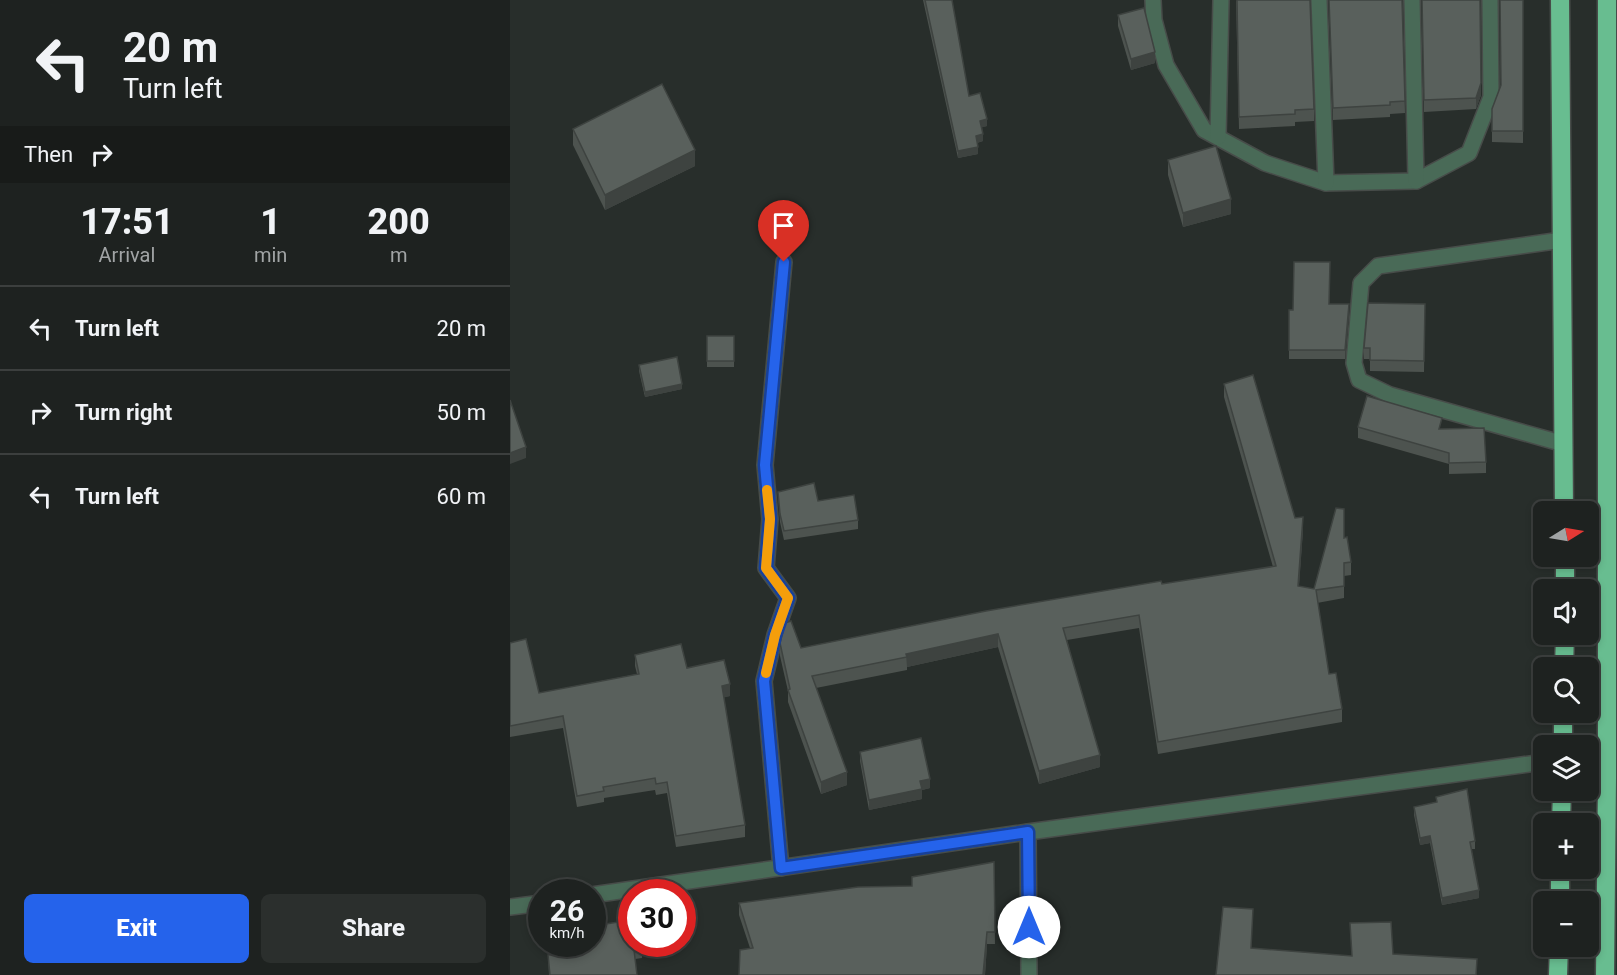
<!DOCTYPE html>
<html lang="en">
<head>
<meta charset="utf-8">
<style>
  :root { --surface:#1e2220; --page:#2b2f2d; --text:#f1f3f6; --muted:#a1a4a5; --line:#3c3f3e; --accent:#2563eb }
  body { margin:0; font-family:Roboto,sans-serif; background:var(--page); color:var(--text); height:100vh; display:flex; flex-direction:column; font-size:22px; white-space:nowrap }
  * { box-sizing:border-box; margin:0 }
  p { font-size:20px; color:var(--muted) }
  .icon { flex:none; width:33px; height:33px; fill:none; stroke:currentColor; stroke-width:2; stroke-linecap:round; stroke-linejoin:round }
  .map { position:relative; flex:1; overflow:hidden }
  .side { display:flex; flex-direction:column; background:var(--surface); width:510px }
  .side>* { flex:none }
  .banner { background:#1e2220; color:var(--text); overflow:hidden }
  .needle { width:39px; rotate:79deg }
  .fabs { position:absolute; left:1023px; top:501px; display:grid; gap:12px }
  .fabs a { display:grid; place-items:center; width:66px; height:66px; border-radius:9px; background:var(--surface); box-shadow:0 3px 9px #0003,0 0 0 2px var(--line); font-size:30px }
  .speed { position:absolute; left:18px; top:879px; display:flex; gap:12px; font-size:30px; font-weight:700; text-align:center }
  .speed>* { display:grid; place-content:center; width:78px; height:78px; border-radius:50%; background:var(--surface); box-shadow:0 3px 9px #0003,0 0 0 2px var(--line); line-height:1 }
  .speed small { font-size:15px; font-weight:400 }
  .speed .limit { border:9px solid #d22; background:#fff; color:#111 }
  .pin { position:absolute; display:grid; place-items:center; width:51px; height:51px; color:#fff; margin:-62px -26px; border-radius:50% 50% 50% 0; rotate:-45deg; box-shadow:0 0 6px #0007 }
  .pin .icon { rotate:45deg }
  .me { position:absolute; width:66px; margin:-33px; rotate:0deg; stroke-linejoin:round; filter:drop-shadow(0 0 4px #0008) }
  .turn { display:flex; align-items:center; gap:21px; height:126px; padding:0 24px; font-size:27px }
  .turn .icon { width:78px; height:78px; stroke-width:2.5 }
  .turn b { display:block; font-size:42px; line-height:51px }
  .then { display:flex; align-items:center; height:57px; padding:0 24px; background:#0003; gap:12px; font-size:22px }
  .eta { display:flex; justify-content:space-evenly; align-items:center; height:102px; text-align:center }
  .eta b { font-size:36px; font-weight:800; line-height:42px }
  .button { display:flex; gap:12px; margin-top:auto; padding:12px 24px }
  .button a { flex:1; height:69px; border-radius:9px; background:var(--accent); color:#fff; font-size:24px; font-weight:800; line-height:69px; text-align:center }
  .button a+a { background:var(--page); color:var(--text) }
  ul { padding:0; list-style:none }
  li { display:flex; align-items:center; gap:18px; height:84px; padding:0 24px; border-top:2px solid var(--line) }
  li div { flex:1 }
  li b { display:block; font-size:22px }
  li em { font-style:normal }
  main { display:flex; flex:1; min-height:0 }
  .map>svg:first-child { display:block }
  .lines { fill:none; stroke-linecap:round; stroke-linejoin:round }
  .minor-casing { stroke:#474c49; stroke-width:18 }
  .highway-casing { stroke:#474c49; stroke-width:21 }
  .minor { stroke:#496a57; stroke-width:15 }
  .highway { stroke:#68bd90; stroke-width:18 }
  .wall { fill:#4d534f }
  .shaded-wall { fill:#3e4340 }
  .building { fill:#59605c; stroke:#3e4340; stroke-width:1.5 }
  .route-casing { stroke:#184099; stroke-width:15 }
  .route { stroke:#2563eb; stroke-width:10 }
  .slow { stroke:#f59e0b; stroke-width:10 }
</style>
</head>
<body>
<main>
<section class="side">
<div class="banner">
<div class="turn"><svg class="icon" aria-label="left" viewBox="0 0 24 24"><path d="M17 20v-9H6M10 6l-5 5 5 5"/></svg><div><b>20 m</b>Turn left</div></div>
<div class="then">Then<svg class="icon" aria-label="right" viewBox="0 0 24 24"><path d="M7 20v-9h11M14 6l5 5-5 5"/></svg></div>
</div>
<div class="eta">
<div><b>17:51</b><p>Arrival</p></div>
<div><b>1</b><p>min</p></div>
<div><b>200</b><p>m</p></div>
</div>
<ul>
<li><svg class="icon" aria-label="left" viewBox="0 0 24 24"><path d="M17 20v-9H6M10 6l-5 5 5 5"/></svg><div><b>Turn left</b></div><em>20 m</em></li>
<li><svg class="icon" aria-label="right" viewBox="0 0 24 24"><path d="M7 20v-9h11M14 6l5 5-5 5"/></svg><div><b>Turn right</b></div><em>50 m</em></li>
<li><svg class="icon" aria-label="left" viewBox="0 0 24 24"><path d="M17 20v-9H6M10 6l-5 5 5 5"/></svg><div><b>Turn left</b></div><em>60 m</em></li>
</ul>
<div class="button"><a>Exit</a><a>Share</a></div>
</section>
<div class="map">
<svg width="1107" height="975" viewBox="0 0 1107 975">
  <rect width="100%" height="100%" fill="#282e2b"/>
  <g class="lines">
    <defs>
      <g id="minor">
        <polyline points="643,0 644,20 656,65 694,130 755,163 816,183 906,181 959,153 981,97 980,0"/>
        <polyline points="809,0 816,183"/>
        <polyline points="902,0 906,181"/>
        <polyline points="708,137 711,0"/>
        <polyline points="1052,240 868,266 851,283 844,363 849,380 880,395 1054,444"/>
        <polyline points="518,832 519,975"/>
        <polyline points="271,868 254,681 265,635 278,598 256,568 260,519 255,465 274,262"/>
        <polyline points="82,895 518,832 1034,762"/>
        <polyline points="0,907 32,903"/>
      </g>
      <g id="highway">
        <polyline points="1050,0 1054,512"/>
        <polyline points="1055,556 1055,590"/>
        <polyline points="1054,668 1055,634"/>
        <polyline points="1053,746 1053,712"/>
        <polyline points="1051,824 1052,790"/>
        <polyline points="1050,902 1050,868"/>
        <polyline points="1048,975 1049,946"/>
        <polyline points="1095,975 1097,779 1097,0"/>
      </g>
    </defs>
    <use href="#minor" class="minor-casing"/>
    <use href="#highway" class="highway-casing"/>
    <use href="#minor" class="minor"/>
    <use href="#highway" class="highway"/>
  </g>
  <g class="wall">
    <polygon points="413,0 442,0 459,96 477,126 472,127 473,141 467,143 468,154 448,158"/>
    <polygon points="726,0 804,109 804,121 785,122 785,126 729,129"/>
    <polygon points="819,0 892,0 895,113 880,114 880,117 823,120"/>
    <polygon points="912,0 971,95 966,109 914,112"/>
    <polygon points="1013,0 1013,143 982,142 982,109 991,86"/>
    <polygon points="608,15 645,63 621,70 608,26"/>
    <polygon points="63,129 185,166 95,210 63,145"/>
    <polygon points="658,160 721,214 673,227 658,175"/>
    <polygon points="819,304 839,313 835,359 779,359 779,310"/>
    <polygon points="915,304 914,372 860,371 860,359 854,359 854,348"/>
    <rect x="197" y="336" width="27" height="31"/>
    <polygon points="129,365 172,389 135,397 129,371"/>
    <polygon points="714,384 785,518 793,530 789,586 804,589 834,538 841,562 841,575 834,576 834,598 807,603 819,674 832,709 832,722 648,754 629,628 557,640 590,767 529,784 488,647 397,667 397,670 306,688 337,785 311,794 278,702 278,691 270,656 270,643 291,648 652,584 763,567 714,397"/>
    <polygon points="848,427 932,429 976,462 976,473 939,474 939,464 848,438"/>
    <polygon points="268,492 308,501 348,520 348,529 274,540 270,522"/>
    <polygon points="0,643 29,693 127,674 125,666 125,655 177,668 220,696 214,697 235,825 235,837 166,847 157,793 146,795 145,790 94,798 94,802 67,807 53,728 0,737"/>
    <polygon points="350,752 420,788 412,790 412,799 359,810 350,761"/>
    <polygon points="926,797 965,841 965,849 961,849 969,898 932,905 920,843 910,845 904,815 904,807 926,802"/>
    <polygon points="484,862 485,944 477,944 475,975 229,975 240,948 229,915 229,903 402,886 402,877"/>
    <polygon points="69,944 82,944 132,949 132,958 125,959 127,975 39,975 38,955 70,952"/>
  </g>
  <g class="shaded-wall">
    <polygon points="645,52 645,63 621,70 621,59"/>
    <polygon points="971,83 971,95 966,109 966,98"/>
    <polygon points="477,119 477,126 470,128 470,121"/>
    <polygon points="473,134 473,141 466,143 466,136"/>
    <polygon points="468,147 468,154 448,158 448,151"/>
    <polygon points="185,150 185,166 95,210 95,195"/>
    <polygon points="721,199 721,214 673,227 673,213"/>
    <polygon points="839,304 839,313 835,359 835,350"/>
    <polygon points="172,384 172,389 135,397 135,392"/>
    <polygon points="16,447 16,458 0,464 0,453"/>
    <polygon points="793,517 793,530 788,599 788,586"/>
    <polygon points="488,634 488,647 397,667 396,654"/>
    <polygon points="220,684 220,696 212,698 212,686"/>
    <polygon points="590,755 590,767 529,784 529,771"/>
    <polygon points="337,772 337,785 311,794 311,782"/>
    <polygon points="420,779 420,788 412,790 412,799 359,810 359,800 410,781"/>
    <polygon points="920,836 920,843 910,845 910,838"/>
    <polygon points="969,890 969,898 932,905 932,898"/>
    <polygon points="477,932 477,944 475,975 473,975"/>
  </g>
  <g class="building">
    <polygon points="415,0 442,0 459,96 470,93 477,119 470,121 473,134 466,136 468,147 448,151"/>
    <polygon points="727,0 800,0 804,109 785,110 785,114 729,117"/>
    <polygon points="819,0 892,0 895,101 880,102 880,105 823,108"/>
    <polygon points="912,0 970,0 971,83 966,98 914,100"/>
    <polygon points="990,0 1013,0 1013,131 982,131 982,109 991,85"/>
    <polygon points="634,8 645,52 621,59 608,15"/>
    <polygon points="152,84 185,150 95,195 63,129"/>
    <polygon points="706,146 721,199 673,213 658,160"/>
    <polygon points="784,262 820,262 819,304 839,304 835,350 779,350 779,310 783,310"/>
    <polygon points="858,303 915,304 914,361 860,360 860,348 854,348"/>
    <rect x="197" y="336" width="27" height="25"/>
    <polygon points="167,357 172,384 135,392 129,365"/>
    <polygon points="743,375 785,518 793,517 788,586 804,589 826,508 834,509 834,538 837,537 841,562 834,563 834,586 806,590 819,674 826,673 832,709 648,742 629,615 553,628 590,755 529,771 488,634 396,654 397,657 302,676 337,772 311,782 278,690 280,689 270,643 275,623 281,621 291,648 476,611 651,581 652,584 766,566 714,384"/>
    <polygon points="857,396 932,418 929,429 974,428 976,462 939,463 939,453 848,427"/>
    <polygon points="0,400 16,447 0,453"/>
    <polygon points="304,483 308,501 344,495 348,520 274,531 270,514 268,492"/>
    <polygon points="16,639 29,693 129,674 125,655 171,644 177,668 214,660 220,684 212,686 235,825 166,836 157,782 146,784 145,778 93,787 94,791 67,796 53,716 0,726 0,643"/>
    <polygon points="411,738 420,779 410,781 412,789 359,800 350,752"/>
    <polygon points="957,789 965,841 960,842 969,890 932,898 920,836 910,838 904,807 927,802 926,797"/>
    <polygon points="484,862 485,932 477,932 473,975 229,975 230,950 243,948 229,903 348,887 402,886 402,877"/>
    <polygon points="713,907 743,909 741,948 842,956 840,923 881,922 883,954 967,959 966,975 706,975"/>
    <polygon points="122,920 122,944 131,944 132,949 124,950 127,975 40,975 38,955 71,952 70,944 82,944 82,926"/>
  </g>
  <g class="lines">
    <defs>
      <polyline id="route" points="274,262 255,465 260,519 256,568 278,598 265,635 254,681 271,868 518,832 519,927"/>
    </defs>
    <use href="#route" class="route-casing"/>
    <use href="#route" class="route"/>
    <polyline class="slow" points="256,673 265,635 278,598 256,568 260,519 257,490"/>
  </g>
</svg>
<div class="fabs">
<a><svg class="needle" viewBox="-14 -14 28 28"><path d="M0-13l5 13h-10z" fill="#e53935"/><path d="M0 13l5-13h-10z" fill="#a1a4a5"/></svg></a>
<a><svg class="icon" aria-label="sound" viewBox="0 0 24 24"><path d="M4 9h4l5-4v14l-5-4H4zM17 9q2 3 0 6"/></svg></a>
<a><svg class="icon" aria-label="search" viewBox="0 0 24 24"><circle cx="10" cy="10" r="6"/><path d="M15 15l6 6"/></svg></a>
<a><svg class="icon" aria-label="layers" viewBox="0 0 24 24"><path d="M12 4l9 5-9 5-9-5zM3 14l9 5 9-5"/></svg></a>
<a>+</a>
<a>−</a>
</div>
<div class="speed"><div>26<small>km/h</small></div><div class="limit">30</div></div>
<div class="pin" style="left:274px;top:262px;background:#d93025"><svg class="icon" aria-label="arrive" viewBox="0 0 24 24"><path d="M6 21V4h12l-3 4 3 4H6"/></svg></div>
<svg class="me" style="left:519px;top:927px" viewBox="-20 -20 40 40"><circle r="19" fill="#fff"/><path d="M0-13L10 11 0 6-10 11z" fill="#2563eb"/></svg>
</div>
</main>
</body>
</html>
